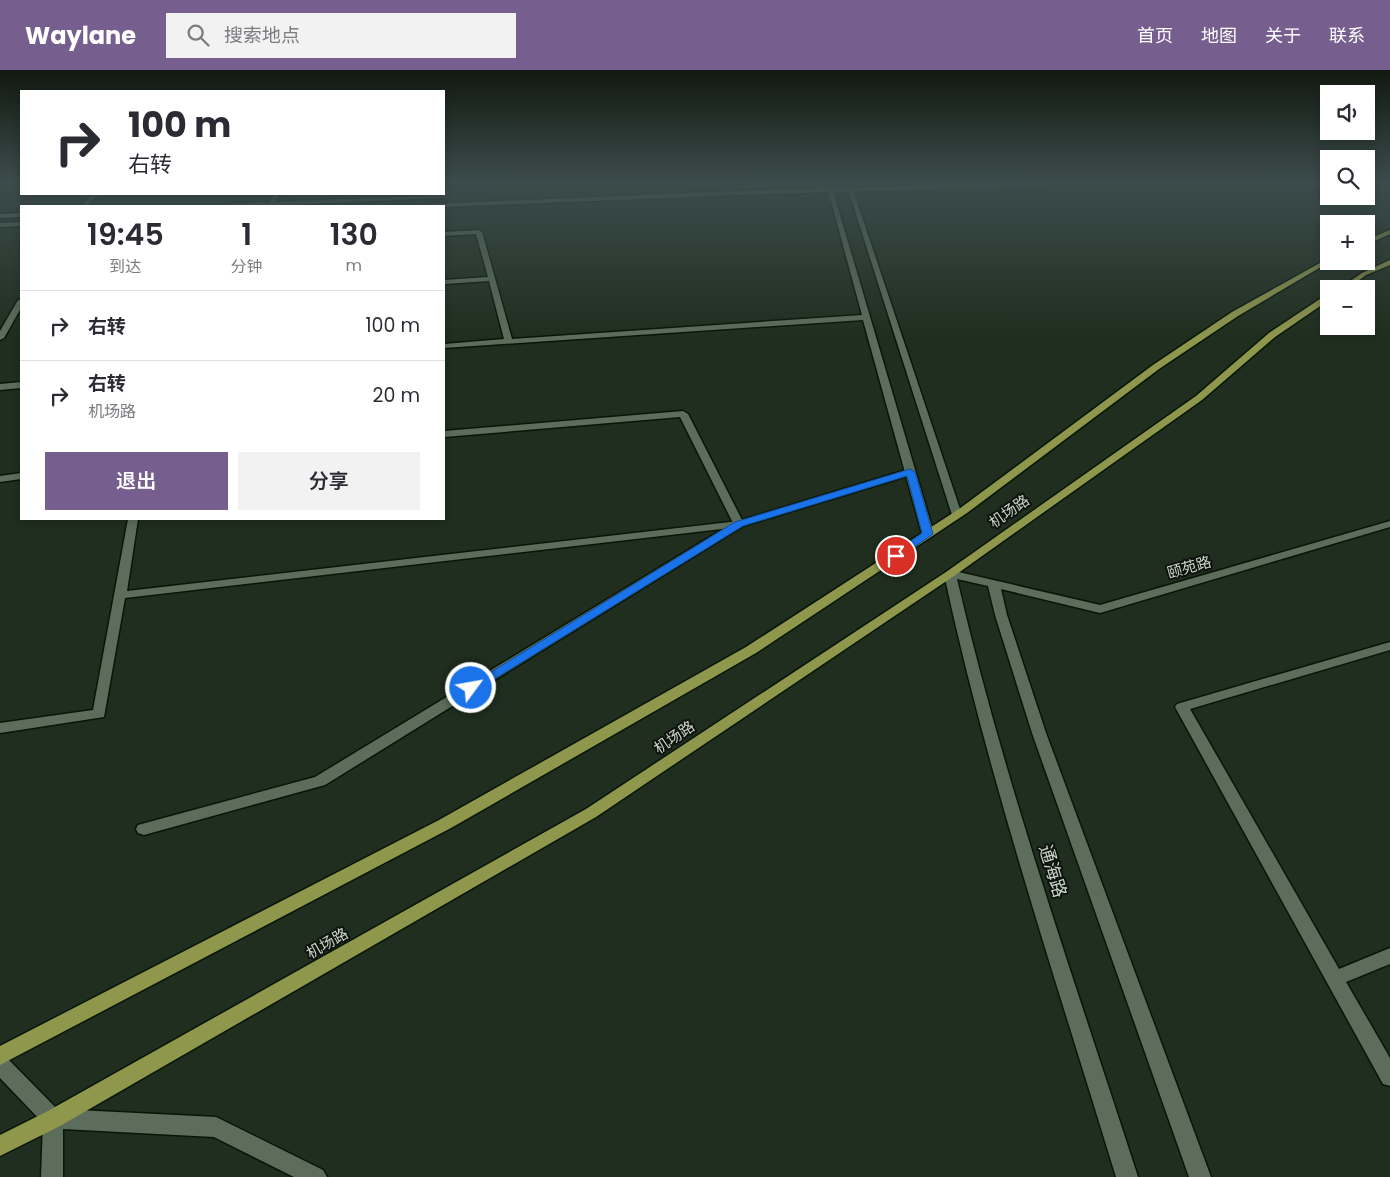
<!DOCTYPE html>
<html lang="zh">
<head>
<meta charset="utf-8">
<style>
  :root { --surface:#fff; --page:#f2f2f3; --text:#2b2b33; --muted:#7c7c81; --line:#e1e1e2; --accent:#765e8e }
  body { margin:0; font-family:Poppins,"Noto Sans SC",sans-serif; background:var(--page); color:var(--text); height:100vh; display:flex; flex-direction:column; font-size:19px; white-space:nowrap }
  * { box-sizing:border-box; margin:0 }
  p { font-size:16px; color:var(--muted) }
  .icon { flex:none; width:28px; height:28px; fill:none; stroke:currentColor; stroke-width:2; stroke-linecap:round; stroke-linejoin:round }
  .map { position:relative; flex:1; overflow:hidden }
  .panel { position:absolute; left:20px; top:135px; width:425px; height:315px; display:flex; flex-direction:column; background:var(--surface); border-radius:0px; box-shadow:0 2px 8px #0003 }
  .panel>* { flex:none }
  .guide { position:absolute; left:20px; top:20px; width:425px; height:105px; border-radius:0px; box-shadow:0 2px 8px #0003; background:#fff; color:var(--text); overflow:hidden }
  .controls { position:absolute; left:1320px; top:15px; display:grid; gap:10px }
  .controls a { display:grid; place-items:center; width:55px; height:55px; border-radius:0px; background:var(--surface); box-shadow:0 2px 8px #0003; font-size:25px }
  .pin { position:absolute; display:grid; place-items:center; width:42px; height:42px; color:#fff; margin:-21px; border:2px solid #fff; border-radius:50%; box-shadow:0 1px 5px #0007 }
  .me { position:absolute; width:55px; margin:-28px; rotate:58deg; stroke-linejoin:round; filter:drop-shadow(0 0 4px #0008) }
  .turn { display:flex; align-items:center; gap:18px; height:105px; padding:0 25px; font-size:22px }
  .turn .icon { width:65px; height:65px; stroke-width:2.5 }
  .turn b { display:block; font-size:35px; line-height:42px }
  .eta { display:flex; justify-content:space-evenly; align-items:center; height:85px; text-align:center }
  .eta b { font-size:30px; font-weight:600; line-height:35px }
  .cta { display:flex; gap:10px; margin-top:auto; padding:10px 25px }
  .cta a { flex:1; height:58px; border-radius:0px; background:var(--accent); color:#fff; font-size:20px; font-weight:600; line-height:58px; text-align:center }
  .cta a+a { background:var(--page); color:var(--text) }
  ul { padding:0; list-style:none }
  li { display:flex; align-items:center; gap:15px; height:70px; padding:0 25px; border-top:1px solid var(--line) }
  li div { flex:1 }
  li b { display:block; font-size:19px }
  li em { font-style:normal }
  header { display:flex; align-items:center; gap:30px; box-sizing:border-box; height:70px; padding:0 25px; background:var(--accent); color:#fff }
  header strong { font-size:24px }
  nav { display:flex; gap:28px; margin-inline-start:auto; font-size:18px }
  .search { width:350px; height:45px; background:var(--page); display:flex; align-items:center; gap:12px; box-sizing:border-box; padding:0 18px; border-radius:0px; color:var(--muted); font-size:19px }
  .map>svg:first-child { display:block }
  .lines { fill:none; stroke-linecap:round; stroke-linejoin:round }
  .service-casing { stroke:#081608; stroke-width:3 }
  .minor-casing { stroke:#081608; stroke-width:3 }
  .tertiary-casing { stroke:#081608; stroke-width:3 }
  .secondary-casing { stroke:#081608; stroke-width:3 }
  .primary-casing { stroke:#081608; stroke-width:3 }
  .service { fill:#5c6d5b; fill-rule:evenodd }
  .minor { fill:#5c6d5b; fill-rule:evenodd }
  .tertiary { fill:#5c6d5b; fill-rule:evenodd }
  .secondary { fill:#5c6d5b; fill-rule:evenodd }
  .primary { fill:#8f974d; fill-rule:evenodd }
  .route { fill:#1a73e8; stroke:#114b97 }
  .labels { text-anchor:middle; dominant-baseline:central; stroke-width:4; stroke-linejoin:round; paint-order:stroke }
  .street-label { font-size:15px; fill:#ccd5cb; stroke:#0d140d }
  .near-street-label { font-size:18px; fill:#ccd5cb; stroke:#0d140d }
</style>
</head>
<body>
<header>
<strong>Waylane</strong>
<div class="search"><svg class="icon" aria-label="search" viewBox="0 0 24 24"><circle cx="10" cy="10" r="6"/><path d="M15 15l6 6"/></svg>搜索地点</div>
<nav><a>首页</a><a>地图</a><a>关于</a><a>联系</a></nav>
</header>
<div class="map">
<svg width="1390" height="1107" viewBox="0 0 1390 1107">
  <rect width="100%" height="100%" fill="#1f2e1e"/>
  <g class="lines">
    <defs>
      <g id="service">
        <polygon points="683,341 688,344 742,450 906,400 910,399 915,402 914,404 743,456 325,715 144,765 138,763 136,759 138,755 315,707 733,453 680,347 444,367 444,361"/>
        <polygon points="21,403 21,409 0,412 0,406"/>
        <polygon points="1390,572 1390,580 1190,639 1339,899 1390,878 1390,894 1346,912 1390,988 1390,1016 1383,1014 1175,637 1177,634"/>
      </g>
      <g id="minor">
        <polygon points="444,112 447,112 448,127 445,129 442,127"/>
        <polygon points="848,119 853,120 962,445 961,447 953,447 952,445"/>
        <polygon points="828,120 833,121 934,464 932,466 924,466 922,464 863,250 444,278 444,274 504,269 489,211 444,214 444,210 488,207 476,164 444,166 444,162 479,160 482,162 512,269 862,245"/>
        <polygon points="93,124 99,124 87,136 81,136"/>
        <polygon points="274,124 280,124 271,136 267,136"/>
        <polygon points="18,230 21,230 21,238 4,268 0,270 0,261"/>
        <polygon points="21,312 21,318 0,320 0,314"/>
        <polygon points="128,449 138,449 127,521 739,451 744,454 739,457 125,528 104,647 0,663 0,653 93,640"/>
        <path d="M1390,451V457L1100,543L1001,519L1007,545L1046,663L1211,1107H1189L1032,663L995,545L988,516L957,509C1004,712 1074,909 1138,1107H1116C1055,907 988,708 944,504L950,500L1100,535Z"/>
        <polygon points="0,985 7,988 57,1039 216,1047 323,1100 327,1107 294,1107 214,1067 63,1059 63,1107 41,1107 43,1053 0,1008"/>
      </g>
      <g id="tertiary">
        <polygon points="807,112 814,112 833,121 828,122"/>
        <polygon points="842,112 848,112 852,121 848,121"/>
      </g>
      <g id="secondary">
        <polygon points="1041,112 1091,112 1088,114 738,125 444,137 425,136 428,134 738,121"/>
        <polygon points="441,125 443,128 263,136 224,136 227,134"/>
        <polygon points="21,143 21,147 0,148 0,144"/>
        <polygon points="21,152 21,156 0,157 0,153"/>
      </g>
      <g id="primary">
        <polygon points="1390,160 1390,164 1366,175 1366,170"/>
        <polygon points="1329,188 1329,191 1331,191 1238,246 1159,299 967,443 756,583 451,758 0,995 0,976 439,750 746,577 959,439 1153,295 1232,242"/>
        <polygon points="1390,190 1390,195 1366,205 1347,219 1339,219 1362,203"/>
        <polygon points="1326,225 1329,225 1329,230 1275,267 1202,330 954,506 596,747 60,1056 0,1086 0,1065 46,1042 586,739 946,502 1196,326 1269,263"/>
      </g>
    </defs>
    <use href="#service" class="service-casing"/>
    <use href="#minor" class="minor-casing"/>
    <use href="#tertiary" class="tertiary-casing"/>
    <use href="#secondary" class="secondary-casing"/>
    <use href="#primary" class="primary-casing"/>
    <use href="#service" class="service"/>
    <use href="#minor" class="minor"/>
    <use href="#tertiary" class="tertiary"/>
    <use href="#secondary" class="secondary"/>
    <use href="#primary" class="primary"/>
  </g>
  <linearGradient id="sky" x2="0" y2="1"><stop stop-color="#111910"/><stop offset="0.42" stop-color="#3c4c4c"/><stop offset="1" stop-color="#3c4c4c" stop-opacity="0"/></linearGradient>
  <rect width="1390" height="267" fill="url(#sky)"/>
  <polygon class="route" points="910,399 915,402 933,464 899,488 892,488 890,486 922,463 907,406 743,456 475,621 466,621 465,618 735,452"/>
  <g class="labels">
    <g class="street-label">
      <text transform="translate(1009 441) rotate(-35)">机场路</text>
      <text transform="translate(1189 497) rotate(-16)">颐苑路</text>
      <text transform="translate(674 667) rotate(-34)">机场路</text>
      <text transform="translate(327 873) rotate(-30)">机场路</text>
    </g>
    <g class="near-street-label">
      <text transform="translate(1053 801) rotate(73)">通海路</text>
    </g>
  </g>
</svg>
<div class="controls">
<a><svg class="icon" aria-label="sound" viewBox="0 0 24 24"><path d="M4 9h4l5-4v14l-5-4H4zM17 9q2 3 0 6"/></svg></a>
<a><svg class="icon" aria-label="search" viewBox="0 0 24 24"><circle cx="10" cy="10" r="6"/><path d="M15 15l6 6"/></svg></a>
<a>+</a>
<a>−</a>
</div>
<div class="pin" style="left:896px;top:486px;background:#d93025"><svg class="icon" aria-label="arrive" viewBox="0 0 24 24"><path d="M6 21V4h12l-3 4 3 4H6"/></svg></div>
<svg class="me" style="left:471px;top:618px" viewBox="-20 -20 40 40"><circle r="17" fill="#1a73e8" stroke="#fff" stroke-width="3"/><path d="M0-11L8 9 0 5-8 9z" fill="#fff"/></svg>
<div class="guide">
<div class="turn"><svg class="icon" aria-label="right" viewBox="0 0 24 24"><path d="M7 20v-9h11M14 6l5 5-5 5"/></svg><div><b>100 m</b>右转</div></div>
</div>
<section class="panel">
<div class="eta">
<div><b>19:45</b><p>到达</p></div>
<div><b>1</b><p>分钟</p></div>
<div><b>130</b><p>m</p></div>
</div>
<ul>
<li><svg class="icon" aria-label="right" viewBox="0 0 24 24"><path d="M7 20v-9h11M14 6l5 5-5 5"/></svg><div><b>右转</b></div><em>100 m</em></li>
<li><svg class="icon" aria-label="right" viewBox="0 0 24 24"><path d="M7 20v-9h11M14 6l5 5-5 5"/></svg><div><b>右转</b><p>机场路</p></div><em>20 m</em></li>
</ul>
<div class="cta"><a>退出</a><a>分享</a></div>
</section>
</div>
</body>
</html>
